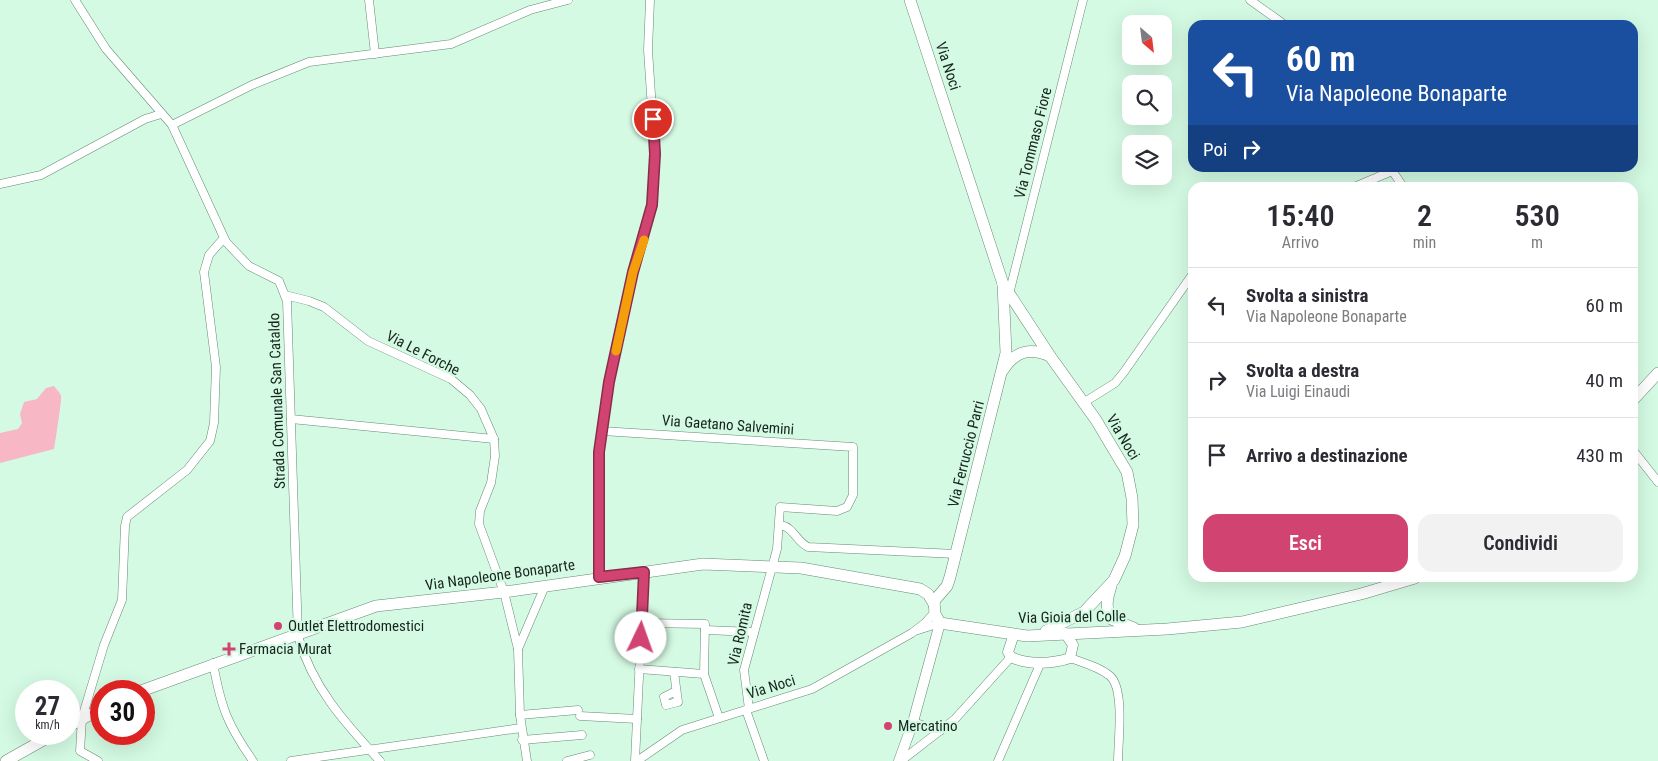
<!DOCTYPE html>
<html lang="it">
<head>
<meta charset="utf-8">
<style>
  :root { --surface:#fff; --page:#f2f2f3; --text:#2b2b33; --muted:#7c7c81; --line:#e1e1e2; --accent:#d14371 }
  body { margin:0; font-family:"Roboto Condensed",sans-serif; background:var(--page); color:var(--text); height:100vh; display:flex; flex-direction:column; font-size:19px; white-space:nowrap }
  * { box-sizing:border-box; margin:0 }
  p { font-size:16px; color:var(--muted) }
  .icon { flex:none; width:28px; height:28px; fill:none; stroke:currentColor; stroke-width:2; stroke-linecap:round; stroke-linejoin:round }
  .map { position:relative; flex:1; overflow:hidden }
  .drawer { position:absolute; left:1188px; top:182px; width:450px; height:400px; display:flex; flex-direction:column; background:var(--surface); border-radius:15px; box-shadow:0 5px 20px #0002 }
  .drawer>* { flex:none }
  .top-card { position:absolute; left:1188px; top:20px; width:450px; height:152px; border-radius:15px; box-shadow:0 5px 20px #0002; background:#1a4fa0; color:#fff; overflow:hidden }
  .needle { width:32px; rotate:152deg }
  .buttons { position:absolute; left:1122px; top:15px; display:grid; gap:10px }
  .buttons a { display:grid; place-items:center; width:50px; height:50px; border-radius:10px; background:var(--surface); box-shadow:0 5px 20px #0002; font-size:25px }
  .speed { position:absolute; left:15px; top:680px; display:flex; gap:10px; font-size:25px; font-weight:700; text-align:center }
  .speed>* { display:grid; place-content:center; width:65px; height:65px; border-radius:50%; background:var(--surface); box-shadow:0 5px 20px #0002; line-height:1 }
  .speed small { font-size:12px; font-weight:400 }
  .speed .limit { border:8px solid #d22; background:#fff; color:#111 }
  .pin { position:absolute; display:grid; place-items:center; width:42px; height:42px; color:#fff; margin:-21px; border:2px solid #fff; border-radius:50%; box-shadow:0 1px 5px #0007 }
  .me { position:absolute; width:55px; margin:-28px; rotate:3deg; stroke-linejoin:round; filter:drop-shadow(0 0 4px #0008) }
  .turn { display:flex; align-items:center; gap:18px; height:105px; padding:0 15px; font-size:22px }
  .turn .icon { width:65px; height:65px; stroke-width:2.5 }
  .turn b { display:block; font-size:35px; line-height:42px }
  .then { display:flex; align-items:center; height:48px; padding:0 15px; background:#0003; gap:10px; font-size:19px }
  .eta { display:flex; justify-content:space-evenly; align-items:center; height:85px; text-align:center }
  .eta b { font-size:30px; font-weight:600; line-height:35px }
  .action { display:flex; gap:10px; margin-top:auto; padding:10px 15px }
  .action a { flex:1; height:58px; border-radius:15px; background:var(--accent); color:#fff; font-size:20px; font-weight:600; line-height:58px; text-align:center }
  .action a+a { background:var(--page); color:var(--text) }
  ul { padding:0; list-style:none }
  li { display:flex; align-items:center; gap:15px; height:75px; padding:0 15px; border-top:1px solid var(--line) }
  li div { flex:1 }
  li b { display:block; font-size:19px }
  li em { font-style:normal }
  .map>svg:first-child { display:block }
  .green { fill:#f7b7c5 }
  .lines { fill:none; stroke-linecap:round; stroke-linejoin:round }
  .minor-casing { stroke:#678975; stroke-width:9 }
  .tertiary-casing { stroke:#678975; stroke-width:11 }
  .secondary-casing { stroke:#678975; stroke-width:12 }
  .minor { stroke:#fff; stroke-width:8 }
  .tertiary { stroke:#fff; stroke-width:10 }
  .secondary { stroke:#fff; stroke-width:11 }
  .route-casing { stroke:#882c49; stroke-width:12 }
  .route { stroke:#d14371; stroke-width:9 }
  .slow { stroke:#f59e0b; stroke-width:9 }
  .poi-dot { fill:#d14371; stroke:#d4fae3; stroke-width:2 }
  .labels { text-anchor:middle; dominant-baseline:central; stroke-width:4.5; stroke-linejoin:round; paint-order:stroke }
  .street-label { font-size:15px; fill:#17251d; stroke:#d4fae3 }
  .poi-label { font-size:15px; fill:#17251d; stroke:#d4fae3; text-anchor:start }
</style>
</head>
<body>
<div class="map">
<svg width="1658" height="761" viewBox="0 0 1658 761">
  <rect width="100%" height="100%" fill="#d4fae3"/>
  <path class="green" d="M54,386C56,389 60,392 61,396C62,399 55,444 54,449L0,463V433L18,429L22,423L20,414L24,402L37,399L46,388Z"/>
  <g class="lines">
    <defs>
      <g id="minor">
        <path d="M75,0L106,49L172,125L226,242L249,266L279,281L287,301L298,636C312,687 345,723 380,761"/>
        <polyline points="369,0 375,54"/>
        <polyline points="1250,0 1285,25"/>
        <polyline points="172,125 252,85 309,62 451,44 530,10 568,0"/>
        <polyline points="1391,169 1404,188"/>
        <polyline points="0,184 41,175 145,119 161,114"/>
        <polyline points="1352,188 1392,171"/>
        <polyline points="1009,294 1083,0"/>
        <polyline points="285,295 309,301 324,307 368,341 451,379 470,395 481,409 494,439 495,456 491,483 480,511 479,524 504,592 518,649 545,586"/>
        <polyline points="1083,403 1115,383 1124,372 1192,275"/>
        <polyline points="291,419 494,439"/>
        <polyline points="602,431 853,447 853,495 847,507 837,511 780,507 777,549 744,670 749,709"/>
        <polyline points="1632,449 1658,482"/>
        <path d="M781,525C794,528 796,541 808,547L956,554"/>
        <polyline points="599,577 599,452 609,382 633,272 653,205 655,154 648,50 650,0"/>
        <polyline points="642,623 705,624 704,674 719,718"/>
        <polyline points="705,630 754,632"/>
        <polyline points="918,630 940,623"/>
        <polyline points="518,649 520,715 527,761"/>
        <path d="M1070,658C1084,663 1099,667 1110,676C1125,689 1118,742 1118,761"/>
        <path d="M213,663C221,707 227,724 253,761"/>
        <polyline points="639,669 704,674"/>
        <polyline points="674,672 678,702 666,705 664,697 676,691"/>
        <polyline points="746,710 764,761"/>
        <polyline points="520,715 578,710"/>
        <polyline points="580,716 637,719"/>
        <polyline points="913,722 940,731"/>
        <polyline points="522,740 582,735"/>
        <polyline points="98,761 80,751 82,718 104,645 122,600 125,526 127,517 187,470 210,441 214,423 216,367 204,272 209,255 224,238"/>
        <polyline points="291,761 521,728"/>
        <polyline points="567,761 590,755"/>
        <polyline points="635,761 644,572"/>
        <polyline points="637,761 682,730 812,689 912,633 925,623 935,612"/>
        <polyline points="901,761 955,719 1011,657"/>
        <polyline points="998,761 1041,662"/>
      </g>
      <g id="tertiary">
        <path d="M1014,634L1008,652L1011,657C1027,665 1053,664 1070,658L1073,645L1065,633"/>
        <polyline points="899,761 913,722 940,623"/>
      </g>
      <g id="secondary">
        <polyline points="910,0 1003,284 1050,356 1096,420 1127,472 1132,498 1133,525 1125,556 1114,580 1084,612 1046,631"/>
        <polyline points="1003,284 1006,353 950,577 947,586 934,601 935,614 940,623 1027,636 1167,629 1242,622 1361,594 1415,578"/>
        <path d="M1003,370C1015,351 1030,347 1050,356"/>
        <polyline points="1632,401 1658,373"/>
        <path d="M1111,586C1107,599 1105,607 1111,619L1134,628"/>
        <polyline points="141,691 376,606 504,592 703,564 801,568 920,589 928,594 934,604"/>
        <polyline points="69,726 101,709"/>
        <polyline points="6,761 54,734"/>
      </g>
    </defs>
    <use href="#minor" class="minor-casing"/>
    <use href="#tertiary" class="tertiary-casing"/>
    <use href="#secondary" class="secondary-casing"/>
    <use href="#minor" class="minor"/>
    <use href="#tertiary" class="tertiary"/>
    <use href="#secondary" class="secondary"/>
  </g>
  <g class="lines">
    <defs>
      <polyline id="route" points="641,638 644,572 599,577 599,452 609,382 633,272 652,205 655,154 653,119"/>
    </defs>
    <use href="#route" class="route-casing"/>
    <use href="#route" class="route"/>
    <polyline class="slow" points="616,351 633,272 644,240"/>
  </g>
  <g class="poi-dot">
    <circle cx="278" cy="626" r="5"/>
    <path d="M226.5 641.5h5v5h5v5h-5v5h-5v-5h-5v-5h5z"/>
    <circle cx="888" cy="726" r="5"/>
  </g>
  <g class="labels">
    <g class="street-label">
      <text transform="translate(948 66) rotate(72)">Via Noci</text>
      <text transform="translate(1033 143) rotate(-76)">Via Tommaso Fiore</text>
      <text transform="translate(423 353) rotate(27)">Via Le Forche</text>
      <text transform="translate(277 401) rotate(-92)">Strada Comunale San Cataldo</text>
      <text transform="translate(728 425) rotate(4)">Via Gaetano Salvemini</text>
      <text transform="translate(1123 437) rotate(59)">Via Noci</text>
      <text transform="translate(966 454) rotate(-76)">Via Ferruccio Parri</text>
      <text transform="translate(500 575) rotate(-8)">Via Napoleone Bonaparte</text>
      <text transform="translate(1072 617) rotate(-1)">Via Gioia del Colle</text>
      <text transform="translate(740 634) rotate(-77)">Via Romita</text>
      <text transform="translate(771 687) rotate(-17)">Via Noci</text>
    </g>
    <g class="poi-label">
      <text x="288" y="626">Outlet Elettrodomestici</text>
      <text x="239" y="649">Farmacia Murat</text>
      <text x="898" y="726">Mercatino</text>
    </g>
  </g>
</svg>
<div class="buttons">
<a><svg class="needle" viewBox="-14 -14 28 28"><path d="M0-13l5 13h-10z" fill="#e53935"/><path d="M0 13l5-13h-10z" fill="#7c7c81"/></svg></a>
<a><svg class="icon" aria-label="search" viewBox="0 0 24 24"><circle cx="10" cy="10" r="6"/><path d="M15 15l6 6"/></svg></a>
<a><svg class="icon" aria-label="layers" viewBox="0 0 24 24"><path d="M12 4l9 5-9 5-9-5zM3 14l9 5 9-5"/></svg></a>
</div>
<div class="speed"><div>27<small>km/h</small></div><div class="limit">30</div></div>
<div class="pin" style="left:653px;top:119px;background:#d93025"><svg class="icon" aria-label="arrive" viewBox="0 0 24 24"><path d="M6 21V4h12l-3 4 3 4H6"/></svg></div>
<svg class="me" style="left:641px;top:638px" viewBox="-20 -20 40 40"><circle r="19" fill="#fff"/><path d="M0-13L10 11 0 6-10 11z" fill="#d14371"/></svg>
<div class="top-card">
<div class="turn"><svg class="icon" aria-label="left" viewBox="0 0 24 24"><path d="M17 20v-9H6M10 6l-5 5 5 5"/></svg><div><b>60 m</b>Via Napoleone Bonaparte</div></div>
<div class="then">Poi<svg class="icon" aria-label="right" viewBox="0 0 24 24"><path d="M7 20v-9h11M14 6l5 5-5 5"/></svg></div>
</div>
<section class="drawer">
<div class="eta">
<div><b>15:40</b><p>Arrivo</p></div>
<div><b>2</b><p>min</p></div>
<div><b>530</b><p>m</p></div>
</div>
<ul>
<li><svg class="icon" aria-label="left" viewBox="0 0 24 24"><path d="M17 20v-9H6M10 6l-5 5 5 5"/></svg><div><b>Svolta a sinistra</b><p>Via Napoleone Bonaparte</p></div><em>60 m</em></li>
<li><svg class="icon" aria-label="right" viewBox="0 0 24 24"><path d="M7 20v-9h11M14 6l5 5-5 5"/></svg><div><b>Svolta a destra</b><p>Via Luigi Einaudi</p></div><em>40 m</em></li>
<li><svg class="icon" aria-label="arrive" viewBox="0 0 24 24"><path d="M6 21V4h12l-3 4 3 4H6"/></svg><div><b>Arrivo a destinazione</b></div><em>430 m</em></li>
</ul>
<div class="action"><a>Esci</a><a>Condividi</a></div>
</section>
</div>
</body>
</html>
